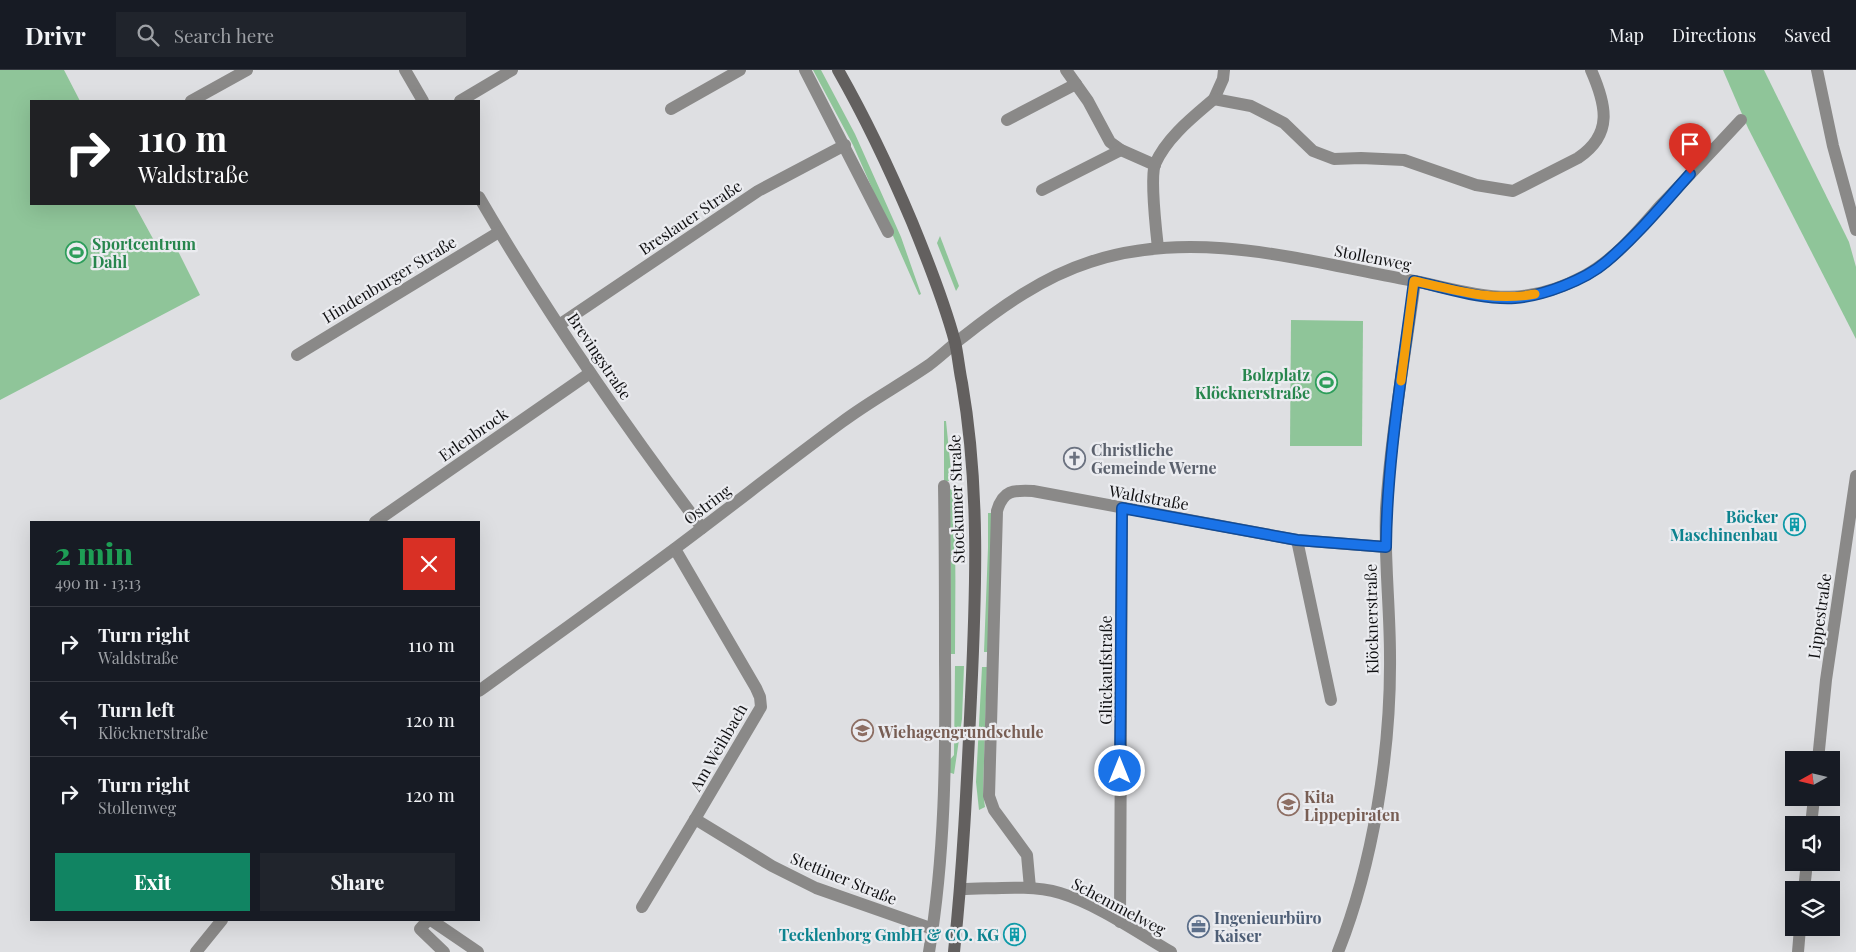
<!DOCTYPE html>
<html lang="en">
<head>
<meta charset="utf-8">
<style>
  :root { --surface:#171b24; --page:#20242c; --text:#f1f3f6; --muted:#9ea1a6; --line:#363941; --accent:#118462 }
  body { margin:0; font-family:"Playfair Display",serif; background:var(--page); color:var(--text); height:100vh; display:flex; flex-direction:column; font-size:19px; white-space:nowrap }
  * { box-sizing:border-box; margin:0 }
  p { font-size:16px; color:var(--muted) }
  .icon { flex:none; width:28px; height:28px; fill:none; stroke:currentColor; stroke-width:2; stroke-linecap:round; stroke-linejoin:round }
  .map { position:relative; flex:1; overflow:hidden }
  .details { position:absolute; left:30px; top:451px; width:450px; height:400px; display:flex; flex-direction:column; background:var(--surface); border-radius:0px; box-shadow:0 5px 20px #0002 }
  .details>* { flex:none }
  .top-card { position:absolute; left:30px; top:30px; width:450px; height:105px; border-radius:0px; box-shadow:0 5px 20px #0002; background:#202124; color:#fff; overflow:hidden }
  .needle { width:32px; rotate:262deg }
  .buttons { position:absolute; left:1785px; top:681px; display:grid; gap:10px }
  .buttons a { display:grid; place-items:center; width:55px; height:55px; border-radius:0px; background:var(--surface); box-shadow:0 5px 20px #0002; font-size:25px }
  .pin { position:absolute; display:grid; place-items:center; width:42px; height:42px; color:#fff; margin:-51px -21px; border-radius:50% 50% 50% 0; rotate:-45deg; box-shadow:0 0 5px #0007 }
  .pin .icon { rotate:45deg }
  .me { position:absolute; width:55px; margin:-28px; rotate:0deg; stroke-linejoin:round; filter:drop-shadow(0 0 4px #0008) }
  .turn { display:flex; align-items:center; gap:18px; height:105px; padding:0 25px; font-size:22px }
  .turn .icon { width:65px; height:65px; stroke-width:2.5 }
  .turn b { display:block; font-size:35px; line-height:42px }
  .round { display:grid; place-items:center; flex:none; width:52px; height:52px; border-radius:0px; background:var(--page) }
  .head { display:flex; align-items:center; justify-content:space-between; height:85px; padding:0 25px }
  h1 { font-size:30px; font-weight:800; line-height:38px; color:#1e9e55 }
  .primary-button { display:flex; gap:10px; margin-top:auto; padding:10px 25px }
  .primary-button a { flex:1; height:58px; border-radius:0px; background:var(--accent); color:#fff; font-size:20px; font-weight:800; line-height:58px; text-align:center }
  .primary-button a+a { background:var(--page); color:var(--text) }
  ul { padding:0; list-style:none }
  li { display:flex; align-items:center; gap:15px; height:75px; padding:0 25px; border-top:1px solid var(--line) }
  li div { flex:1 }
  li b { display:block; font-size:19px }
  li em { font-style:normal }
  header { display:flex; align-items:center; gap:30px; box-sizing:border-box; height:70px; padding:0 25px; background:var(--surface); border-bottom:1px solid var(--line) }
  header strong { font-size:24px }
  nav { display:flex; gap:28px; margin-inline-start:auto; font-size:18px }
  .search { width:350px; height:45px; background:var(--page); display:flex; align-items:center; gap:12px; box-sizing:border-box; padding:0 18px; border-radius:0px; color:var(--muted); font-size:19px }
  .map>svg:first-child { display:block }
  .green { fill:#8fc599 }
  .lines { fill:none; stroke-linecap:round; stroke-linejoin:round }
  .minor { stroke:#8a8988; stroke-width:12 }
  .secondary { stroke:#63605f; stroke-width:12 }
  .route-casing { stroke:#114b97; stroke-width:12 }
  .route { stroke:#1a73e8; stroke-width:9 }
  .slow { stroke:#f59e0b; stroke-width:9 }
  .labels { text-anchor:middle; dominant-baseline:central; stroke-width:4.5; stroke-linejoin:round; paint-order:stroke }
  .street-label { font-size:16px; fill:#101012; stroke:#ebecf0 }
  .leisure-label { font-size:16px; font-weight:bold; fill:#27864d; stroke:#ebecf0; text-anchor:start }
  .worship-label { font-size:16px; font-weight:bold; fill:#5b616d; stroke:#ebecf0; text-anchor:start }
  .culture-label { font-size:16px; font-weight:bold; fill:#0d838f; stroke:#ebecf0; text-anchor:end }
  .education-label { font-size:16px; font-weight:bold; fill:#785e54; stroke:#ebecf0; text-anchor:start }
  .service-label { font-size:16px; font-weight:bold; fill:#4e5e75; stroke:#ebecf0; text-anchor:start }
</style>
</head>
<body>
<header>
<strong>Drivr</strong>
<div class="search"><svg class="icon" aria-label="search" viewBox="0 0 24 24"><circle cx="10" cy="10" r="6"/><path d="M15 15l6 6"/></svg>Search here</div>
<nav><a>Map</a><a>Directions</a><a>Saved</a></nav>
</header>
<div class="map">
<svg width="1856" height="882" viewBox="0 0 1856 882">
  <rect width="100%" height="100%" fill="#dedfe2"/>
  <g class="green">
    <polygon points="0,0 64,0 80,31 31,31 31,134 134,134 157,176 177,179 200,225 0,330"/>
    <polygon points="813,0 821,0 855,64 901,167 921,224 919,225 853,75"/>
    <polygon points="1723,0 1764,0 1849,172 1856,197 1856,269 1748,58"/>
    <polygon points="940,166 959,216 956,221 937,173"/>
    <polygon points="1291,250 1363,251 1362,376 1290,376"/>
    <polygon points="944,351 946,351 952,411 944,411"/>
    <path d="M950,419L952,420C957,474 955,529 955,584H951Z"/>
    <polygon points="988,443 992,443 988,582 984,582 988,478"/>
    <polygon points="955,596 964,596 962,649 954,704 948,702 948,692 954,685"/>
    <polygon points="982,597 987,597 983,723 985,737 979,740 976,712"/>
  </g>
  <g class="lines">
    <g class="minor">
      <polyline points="405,0 423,31"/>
      <polyline points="805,0 888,162"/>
      <polyline points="1066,0 1088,31 1110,72 1121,80 1155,95"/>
      <path d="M1224,0L1223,9L1214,29L1251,36L1284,53L1313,81L1334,89L1361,88L1404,90L1476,115L1513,121L1578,88C1614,64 1606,34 1591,0"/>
      <polyline points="1817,0 1833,76 1856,160"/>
      <polyline points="191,31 247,0"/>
      <polyline points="460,31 512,0"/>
      <polyline points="671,39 740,0"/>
      <polyline points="1007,50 1076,14"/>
      <polyline points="1042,120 1121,80"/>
      <path d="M479,127C546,242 622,352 702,458"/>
      <path d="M1158,178C1156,160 1150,108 1155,94C1167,67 1193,47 1214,29"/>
      <polyline points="559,255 758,121 845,75"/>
      <polyline points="297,285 499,162"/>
      <polyline points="375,452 590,303"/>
      <polyline points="1297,470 1331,630"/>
      <path d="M479,621C545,573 611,526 677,477C732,436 786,393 842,352C870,331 900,315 929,295C941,286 951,276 963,267C1001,237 1043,207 1090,192C1192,158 1302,190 1404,209C1474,222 1515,243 1584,206C1614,190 1637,162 1660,136C1687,108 1714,79 1741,50"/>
      <polyline points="1818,690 1826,610 1856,406"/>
      <polyline points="695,749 772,796 816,818 933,859"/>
      <polyline points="1811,755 1814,728"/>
      <path d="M1030,818L1027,785L994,740L989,726L997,441C1003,420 1013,420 1033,421L1297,470L1386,477"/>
      <path d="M961,819C993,819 1029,814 1060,823C1097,834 1137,862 1171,882"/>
      <polyline points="1804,820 1807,792"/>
      <polyline points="642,837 695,749 761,637 760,627 756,618 675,479"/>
      <polyline points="428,850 420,859 444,882"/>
      <polyline points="431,850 478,882"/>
      <polyline points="1120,852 1122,438"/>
      <polyline points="196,882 222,850"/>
      <path d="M929,882C945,786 946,688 945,590C945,532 945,474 944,416"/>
      <path d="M1338,882C1373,794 1391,681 1390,586C1390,537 1384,488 1386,439C1391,363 1405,287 1415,211"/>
      <polyline points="1798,882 1800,858"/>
    </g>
    <path class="secondary" d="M838,0C866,49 890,100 912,152C928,191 944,231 955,272C958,285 959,299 962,313C980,417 976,522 971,627C967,712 963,797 954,882"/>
  </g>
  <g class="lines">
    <defs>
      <path id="route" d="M1120,701L1122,438L1297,470L1386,477C1387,388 1403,299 1414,211C1447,218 1481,230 1515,228C1543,226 1585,210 1606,192C1637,166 1663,134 1690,104"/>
    </defs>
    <use href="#route" class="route-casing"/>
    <use href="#route" class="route"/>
    <path class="slow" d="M1401,311L1414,211C1456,220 1493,232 1535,224"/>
  </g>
  <defs>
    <symbol id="stadium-ring" viewBox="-11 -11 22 22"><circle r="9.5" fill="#ebecf0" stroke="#2e9e5b" stroke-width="1.5"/><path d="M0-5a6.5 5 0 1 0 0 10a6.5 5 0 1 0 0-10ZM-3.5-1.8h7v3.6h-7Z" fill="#2e9e5b"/></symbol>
    <symbol id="church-ring" viewBox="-11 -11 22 22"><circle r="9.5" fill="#ebecf0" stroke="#6b7280" stroke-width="1.5"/><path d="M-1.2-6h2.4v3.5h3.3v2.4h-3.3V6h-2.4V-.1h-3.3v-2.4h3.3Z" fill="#6b7280"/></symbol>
    <symbol id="building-ring" viewBox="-11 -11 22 22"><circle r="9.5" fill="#ebecf0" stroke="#0f9aa8" stroke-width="1.5"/><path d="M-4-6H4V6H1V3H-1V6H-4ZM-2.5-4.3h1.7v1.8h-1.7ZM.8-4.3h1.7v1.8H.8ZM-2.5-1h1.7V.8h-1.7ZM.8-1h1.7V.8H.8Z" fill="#0f9aa8"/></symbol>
    <symbol id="school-ring" viewBox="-11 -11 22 22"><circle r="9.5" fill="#ebecf0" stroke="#8d6e63" stroke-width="1.5"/><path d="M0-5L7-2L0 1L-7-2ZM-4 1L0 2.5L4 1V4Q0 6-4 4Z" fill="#8d6e63"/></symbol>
    <symbol id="office-ring" viewBox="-11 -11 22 22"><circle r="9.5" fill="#ebecf0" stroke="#5c6f8a" stroke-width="1.5"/><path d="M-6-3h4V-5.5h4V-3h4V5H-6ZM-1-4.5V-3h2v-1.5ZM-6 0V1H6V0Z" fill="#5c6f8a"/></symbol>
  </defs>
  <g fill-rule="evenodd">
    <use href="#stadium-ring" x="64" y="170" width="25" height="25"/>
    <use href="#stadium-ring" x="1314" y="300" width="25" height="25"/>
    <use href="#church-ring" x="1062" y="376" width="25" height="25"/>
    <use href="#building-ring" x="1782" y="442" width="25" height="25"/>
    <use href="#school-ring" x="850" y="648" width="25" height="25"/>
    <use href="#school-ring" x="1276" y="722" width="25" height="25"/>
    <use href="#office-ring" x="1186" y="844" width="25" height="25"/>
    <use href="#building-ring" x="1002" y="852" width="25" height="25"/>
  </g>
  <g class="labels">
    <g class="street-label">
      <text transform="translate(690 147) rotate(-34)">Breslauer Straße</text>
      <text transform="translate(1373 187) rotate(11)">Stollenweg</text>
      <text transform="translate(389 209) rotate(-31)">Hindenburger Straße</text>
      <text transform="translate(600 286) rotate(56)">Brevingstraße</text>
      <text transform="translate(473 364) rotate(-35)">Erlenbrock</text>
      <text transform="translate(1149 427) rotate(10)">Waldstraße</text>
      <text transform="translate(956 429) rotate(-92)">Stockumer Straße</text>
      <text transform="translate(707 434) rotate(-37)">Ostring</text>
      <text transform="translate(1819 546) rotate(-82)">Lippestraße</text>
      <text transform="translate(1371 549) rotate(-91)">Klöcknerstraße</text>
      <text transform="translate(1105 600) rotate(-90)">Glückaufstraße</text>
      <text transform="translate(718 677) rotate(-60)">Am Weihbach</text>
      <text transform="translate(844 808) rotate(22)">Stettiner Straße</text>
      <text transform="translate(1119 836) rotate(28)">Schemmelweg</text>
    </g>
    <g class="leisure-label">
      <text x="92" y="173">Sportcentrum<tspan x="92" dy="18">Dahl</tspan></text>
      <text x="1310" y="304" text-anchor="end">Bolzplatz<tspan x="1310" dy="18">Klöcknerstraße</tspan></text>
    </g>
    <g class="worship-label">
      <text x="1091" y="379">Christliche<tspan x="1091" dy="18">Gemeinde Werne</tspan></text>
    </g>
    <g class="culture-label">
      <text x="1778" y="446">Böcker<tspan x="1778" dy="18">Maschinenbau</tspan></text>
      <text x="999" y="864">Tecklenborg GmbH &amp; CO. KG</text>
    </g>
    <g class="education-label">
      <text x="878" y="661">Wiehagengrundschule</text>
      <text x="1304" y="726">Kita<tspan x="1304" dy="18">Lippepiraten</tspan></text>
    </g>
    <g class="service-label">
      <text x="1214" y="847">Ingenieurbüro<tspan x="1214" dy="18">Kaiser</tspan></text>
    </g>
  </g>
</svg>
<div class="buttons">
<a><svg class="needle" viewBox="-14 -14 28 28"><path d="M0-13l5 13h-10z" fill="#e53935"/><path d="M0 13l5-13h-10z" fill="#9ea1a6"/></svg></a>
<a><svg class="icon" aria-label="sound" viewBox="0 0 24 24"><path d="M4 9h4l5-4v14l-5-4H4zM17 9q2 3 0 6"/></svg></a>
<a><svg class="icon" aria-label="layers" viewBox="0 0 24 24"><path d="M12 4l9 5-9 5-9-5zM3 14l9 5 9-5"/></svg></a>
</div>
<div class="pin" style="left:1690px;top:104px;background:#d93025"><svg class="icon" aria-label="arrive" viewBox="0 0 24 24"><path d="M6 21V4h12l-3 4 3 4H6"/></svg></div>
<svg class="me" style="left:1120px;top:701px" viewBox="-20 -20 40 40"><circle r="17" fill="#1a73e8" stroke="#fff" stroke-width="3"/><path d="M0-11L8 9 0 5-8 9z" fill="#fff"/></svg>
<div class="top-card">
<div class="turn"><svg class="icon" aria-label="right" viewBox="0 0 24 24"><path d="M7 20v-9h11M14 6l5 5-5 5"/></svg><div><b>110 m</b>Waldstraße</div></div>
</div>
<section class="details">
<div class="head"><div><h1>2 min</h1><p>490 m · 13:13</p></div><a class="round" style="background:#d93025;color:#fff"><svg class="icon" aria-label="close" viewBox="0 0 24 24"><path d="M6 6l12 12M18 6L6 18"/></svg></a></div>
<ul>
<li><svg class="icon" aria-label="right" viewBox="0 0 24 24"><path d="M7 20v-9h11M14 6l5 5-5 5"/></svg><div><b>Turn right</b><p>Waldstraße</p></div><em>110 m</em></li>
<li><svg class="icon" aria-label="left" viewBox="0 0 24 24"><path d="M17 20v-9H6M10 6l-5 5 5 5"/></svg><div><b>Turn left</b><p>Klöcknerstraße</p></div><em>120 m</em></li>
<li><svg class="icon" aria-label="right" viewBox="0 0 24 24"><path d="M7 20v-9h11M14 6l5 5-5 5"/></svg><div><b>Turn right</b><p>Stollenweg</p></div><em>120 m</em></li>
</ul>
<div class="primary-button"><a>Exit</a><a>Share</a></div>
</section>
</div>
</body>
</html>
